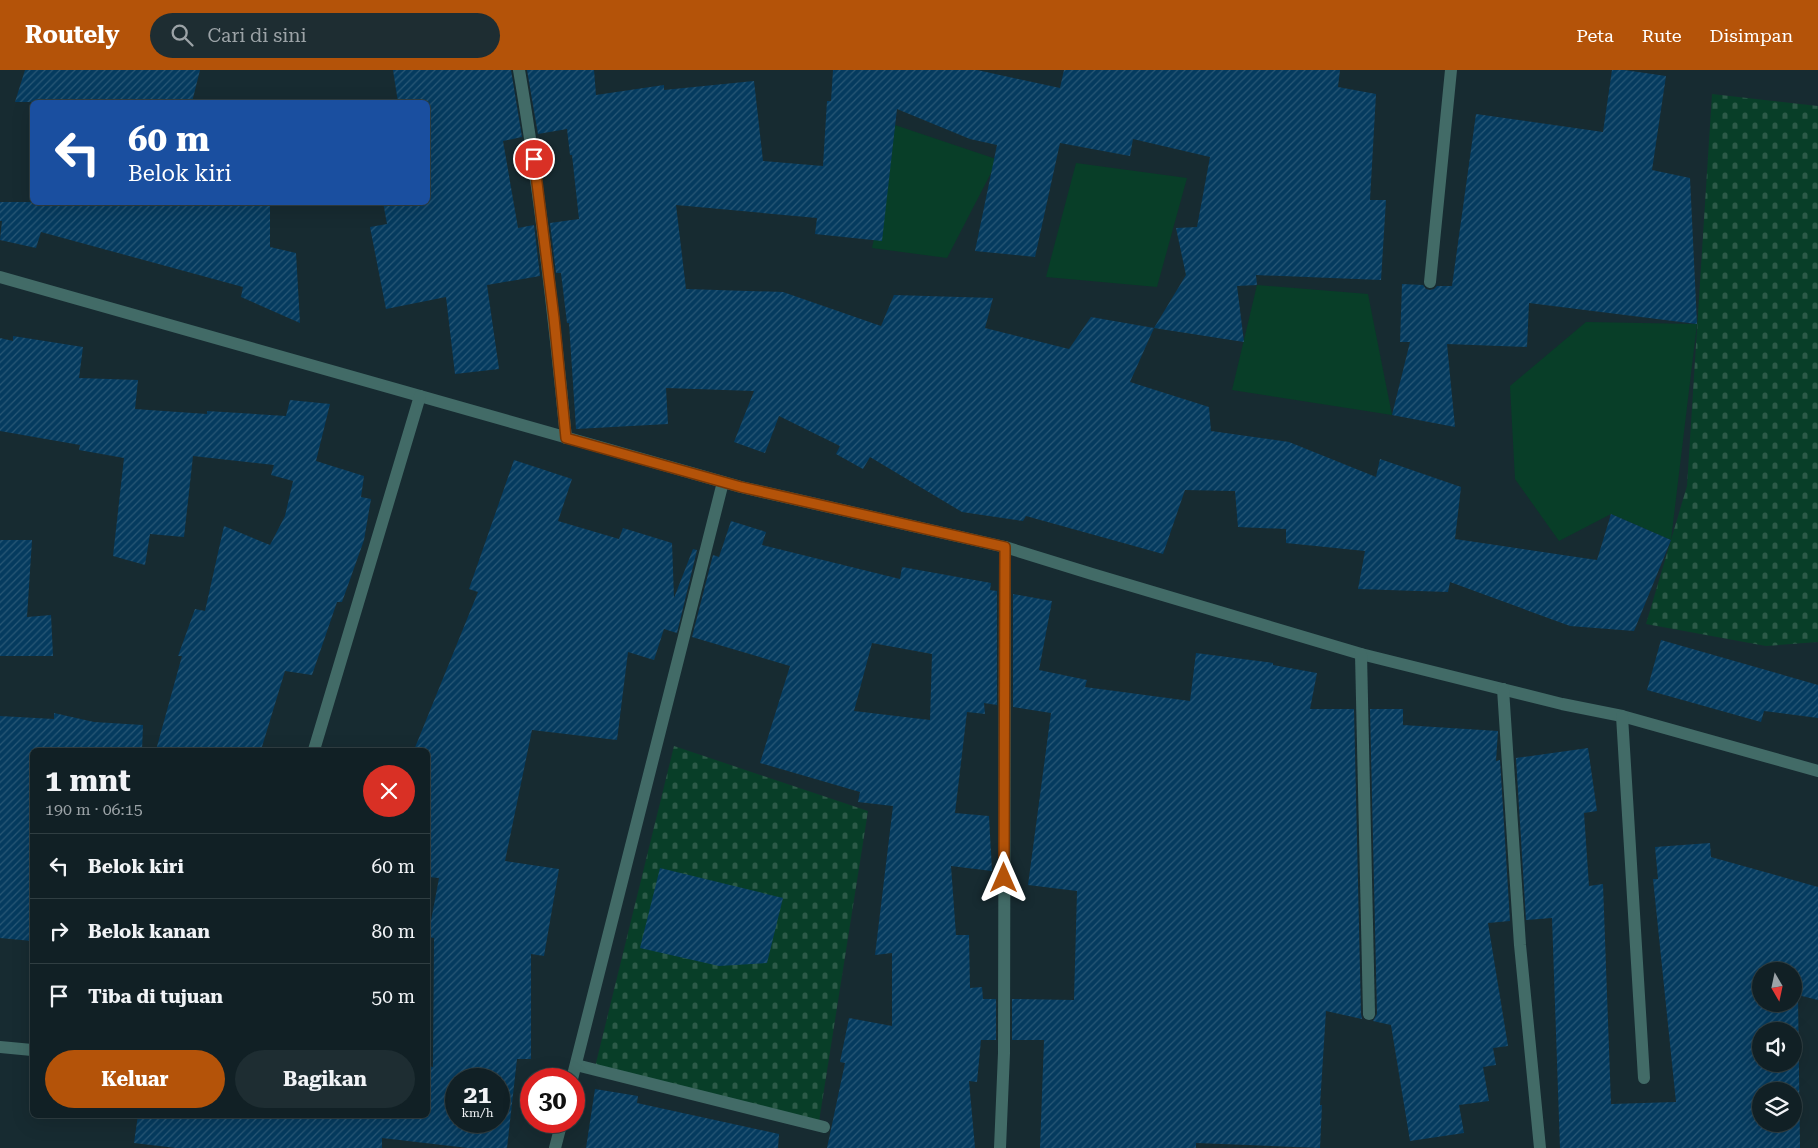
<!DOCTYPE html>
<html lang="id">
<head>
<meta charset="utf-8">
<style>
  :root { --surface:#112025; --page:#1e2d32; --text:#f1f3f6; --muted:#9ca3a7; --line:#303e42; --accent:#b45309 }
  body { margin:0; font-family:"Roboto Serif",serif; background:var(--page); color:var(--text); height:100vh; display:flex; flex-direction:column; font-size:19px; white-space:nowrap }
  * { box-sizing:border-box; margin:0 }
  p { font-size:16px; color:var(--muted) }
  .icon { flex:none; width:28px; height:28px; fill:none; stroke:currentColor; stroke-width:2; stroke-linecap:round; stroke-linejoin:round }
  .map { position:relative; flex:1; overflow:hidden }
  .side { position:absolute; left:30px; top:678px; width:400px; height:370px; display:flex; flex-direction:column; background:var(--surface); border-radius:8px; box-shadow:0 5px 20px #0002,0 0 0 1px var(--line) }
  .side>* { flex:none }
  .top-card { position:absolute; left:30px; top:30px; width:400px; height:105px; border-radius:8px; box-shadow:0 5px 20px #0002,0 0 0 1px var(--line); background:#1a4fa0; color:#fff; overflow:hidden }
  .needle { width:32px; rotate:171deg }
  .fabs { position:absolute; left:1752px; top:892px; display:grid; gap:10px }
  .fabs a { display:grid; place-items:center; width:50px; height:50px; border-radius:50%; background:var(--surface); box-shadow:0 5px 20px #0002,0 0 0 1px var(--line); font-size:25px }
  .speed { position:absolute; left:445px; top:998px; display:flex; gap:10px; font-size:25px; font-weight:700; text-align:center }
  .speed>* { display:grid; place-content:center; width:65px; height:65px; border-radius:50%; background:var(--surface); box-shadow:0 5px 20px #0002,0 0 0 1px var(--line); line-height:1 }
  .speed small { font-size:12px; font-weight:400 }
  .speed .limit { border:8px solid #d22; background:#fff; color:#111 }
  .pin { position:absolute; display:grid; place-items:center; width:42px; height:42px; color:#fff; margin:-21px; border:2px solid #fff; border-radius:50%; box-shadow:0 1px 5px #0007 }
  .me { position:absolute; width:55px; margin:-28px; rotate:0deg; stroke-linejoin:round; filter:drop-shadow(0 0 4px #0008) }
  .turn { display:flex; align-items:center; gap:18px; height:105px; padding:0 15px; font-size:22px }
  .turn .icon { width:65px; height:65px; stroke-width:2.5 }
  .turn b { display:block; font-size:35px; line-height:42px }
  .round { display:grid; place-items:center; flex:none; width:52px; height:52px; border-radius:26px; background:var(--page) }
  .summary { display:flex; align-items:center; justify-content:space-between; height:85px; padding:0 15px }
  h1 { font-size:30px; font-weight:700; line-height:38px }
  .action { display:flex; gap:10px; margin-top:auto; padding:10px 15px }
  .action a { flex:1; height:58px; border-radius:30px; background:var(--accent); color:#fff; font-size:20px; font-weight:700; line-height:58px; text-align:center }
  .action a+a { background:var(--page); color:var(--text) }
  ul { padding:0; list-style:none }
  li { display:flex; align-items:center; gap:15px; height:65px; padding:0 15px; border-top:1px solid var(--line) }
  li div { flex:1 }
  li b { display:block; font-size:19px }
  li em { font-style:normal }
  header { display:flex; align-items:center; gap:30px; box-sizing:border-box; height:70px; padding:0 25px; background:var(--accent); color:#fff }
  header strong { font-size:24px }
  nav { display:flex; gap:28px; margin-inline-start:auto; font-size:18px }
  .search { width:350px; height:45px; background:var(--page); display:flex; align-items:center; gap:12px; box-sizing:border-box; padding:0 18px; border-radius:28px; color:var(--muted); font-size:19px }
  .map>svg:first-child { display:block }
  .green { fill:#083e28 }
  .cemetery { fill:url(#cemetery-stones) }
  .building { fill:url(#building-hatch); fill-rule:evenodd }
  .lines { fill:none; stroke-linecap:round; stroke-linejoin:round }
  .minor { stroke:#426b67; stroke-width:12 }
  .route-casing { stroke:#753606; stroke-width:12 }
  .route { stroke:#b45309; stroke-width:9 }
</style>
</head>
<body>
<header>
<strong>Routely</strong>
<div class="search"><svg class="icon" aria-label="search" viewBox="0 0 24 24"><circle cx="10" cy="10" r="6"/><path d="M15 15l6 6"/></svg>Cari di sini</div>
<nav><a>Peta</a><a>Rute</a><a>Disimpan</a></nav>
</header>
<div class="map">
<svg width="1818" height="1078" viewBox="0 0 1818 1078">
  <defs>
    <pattern id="cemetery-stones" width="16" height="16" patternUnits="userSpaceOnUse" patternTransform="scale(1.25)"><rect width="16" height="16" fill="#083e28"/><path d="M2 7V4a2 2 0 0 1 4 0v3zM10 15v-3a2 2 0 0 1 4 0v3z" fill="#2c5a48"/></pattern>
    <pattern id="building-hatch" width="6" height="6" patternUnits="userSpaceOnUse" patternTransform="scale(1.25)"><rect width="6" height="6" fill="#053b5f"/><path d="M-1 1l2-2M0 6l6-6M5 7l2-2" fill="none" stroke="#295876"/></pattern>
  </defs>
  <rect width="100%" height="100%" fill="#172b31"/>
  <g class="green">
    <polygon points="895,55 996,89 991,103 947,188 872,178 891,89"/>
    <polygon points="1076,93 1187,108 1157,217 1046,207"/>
    <polygon points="1257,215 1368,224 1392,345 1232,320"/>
    <polygon points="1586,252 1697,254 1671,470 1611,444 1559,471 1515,409 1510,316"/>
  </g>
  <g class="cemetery">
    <polygon points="1712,24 1818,36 1818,572 1766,576 1646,554 1687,416"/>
    <polygon points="674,676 868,741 818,1058 595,997"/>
  </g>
  <g class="building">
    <polygon points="25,0 200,0 192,32 15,32"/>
    <polygon points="393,0 511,0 522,67 503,71 518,158 534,155 540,206 487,215 499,299 455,304 446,227 386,239 370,157 387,154 383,132 428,132 428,32 398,32"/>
    <path d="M527,0H594L596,25L664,15V20L754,11L763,91L823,96L827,31H831L833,0H977L1060,18L1064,0H1340L1338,17L1376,24L1370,130H1386L1381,210L1256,205L1257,215L1237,216L1244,272L1154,258L1130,312L1209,337L1211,361L1289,372L1376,407L1380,389L1461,417L1455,469L1597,490L1611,444L1671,470L1634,561L1570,556L1450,512L1448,522L1358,519L1365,481L1286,473V459L1238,457L1235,421L1185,420L1163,484L1026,446L1023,451L962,442L870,387L863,399L836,384L840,376L779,346L765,383L734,372L754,321L666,318L668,354L576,359L569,253H567L561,203H556L550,153L579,149L572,85H570L567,59L538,64ZM897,39L970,69L997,75L975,181L1035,187L1060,73L1130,86L1133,69L1210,87L1197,157L1176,158L1186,205L1154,258L1091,247L1069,279L985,258L993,228L894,225L881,256L783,222L686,219L676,135L817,148L815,164L882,171Z"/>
    <polygon points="1612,0 1624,0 1666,6 1652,100 1690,108 1697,254 1529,233 1527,277 1447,274 1455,357 1392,345 1410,272 1400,272 1402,214 1423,215 1426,219 1430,220 1434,219 1437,216 1452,216 1476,44 1603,62"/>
    <polygon points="0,132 270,132 270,177 296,183 300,253 241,227 243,217 41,162 36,178 0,170 2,151 0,151"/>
    <polygon points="13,266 83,277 79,308 138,310 135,339 207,344 207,341 286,346 290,330 330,334 316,391 364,406 361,427 371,429 364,470 342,532 337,532 312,605 285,601 261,680 156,680 182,586 178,586 195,539 205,541 224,456 270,475 285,446 293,411 271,405 274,395 193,386 184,467 150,464 145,495 113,486 124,388 79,380 80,375 0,361 0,268 13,271"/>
    <path d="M514,390L572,409L558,451L619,469L623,458L672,473L674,528L693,479L697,480L677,563L664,559L654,590L628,582L617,670L532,660L505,791L559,799L544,886L531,884V989H517L507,1078H468L382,1068V1078H176L134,1073L138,1045H428V996L433,997L434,868L428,867L439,808L428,807V680H414L478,522L469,519ZM456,1009H499V1051H456Z"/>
    <path d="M731,451L766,462L762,475L900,509L902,497L991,513L990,520L997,521V635L984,633L985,644L967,642L955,743L989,746L992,801L951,796L956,865H969L970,918L982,917L983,929H996V970H981L977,1012L969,1011L975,1078H827L845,993L840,992L849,948L892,956V883L875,885L893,736L858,732L860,722L760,693L790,596L692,567L713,485L719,487ZM872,573L932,584L930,650L854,641Z"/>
    <polygon points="0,470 32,470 27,547 51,545 53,586 0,586"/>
    <polygon points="1013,524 1052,531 1039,600 1087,610 1085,617 1190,631 1196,583 1273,593 1273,595 1317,603 1310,639 1354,639 1361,944 1362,949 1326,941 1320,1035 1322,1035 1320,1078 1196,1073 1196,1078 1040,1078 1044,970 1012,970 1012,929 1074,930 1077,821 1028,815 1051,643 1013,637"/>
    <polygon points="1661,570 1818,615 1818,648 1764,641 1761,652 1647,620"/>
    <polygon points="1370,639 1403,639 1403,655 1498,661 1496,691 1500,690 1510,851 1488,853 1508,976 1493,978 1496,995 1483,997 1489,1031 1459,1035 1464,1063 1410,1071 1391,955 1373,951 1377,944"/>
    <polygon points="54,643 94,652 143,655 142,680 32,680 32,871 0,868 0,646 54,649"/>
    <path d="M1588,678L1597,741L1584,743L1589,816L1603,814L1611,1034L1676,1032L1653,809H1658L1655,777L1710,773L1711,787L1818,817V930L1798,925L1800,1078H1560L1552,848L1526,850L1516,688ZM1761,901H1794V934H1761ZM1761,961H1794V994H1761ZM1761,1021H1794V1054H1761Z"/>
    <polygon points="660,798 783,828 767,893 719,896 640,878"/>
    <polygon points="595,1019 638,1026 637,1033 779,1064 778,1078 586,1078"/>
  </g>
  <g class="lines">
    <g class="minor">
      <path d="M519,0C540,122 554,245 566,368"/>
      <polyline points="0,207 741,417 1005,477 1092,504 1361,584 1562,634 1622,646 1818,701"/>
      <polyline points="1430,212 1451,0"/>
      <polyline points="1361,584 1369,944"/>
      <polyline points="1503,619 1520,875 1540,1078"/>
      <polyline points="1622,646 1644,1008"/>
      <polyline points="314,680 420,326"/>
      <polyline points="0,977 32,980"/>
      <polyline points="576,995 824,1057"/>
      <polyline points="572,1009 723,412"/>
      <polyline points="555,1078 562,1051"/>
      <polyline points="1000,1078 1004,983 1005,477"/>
    </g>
  </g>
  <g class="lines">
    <defs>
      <polyline id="route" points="534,89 554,248 566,368 741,417 1005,477 1004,808"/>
    </defs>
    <use href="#route" class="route-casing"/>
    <use href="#route" class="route"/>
  </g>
</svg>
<div class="fabs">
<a><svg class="needle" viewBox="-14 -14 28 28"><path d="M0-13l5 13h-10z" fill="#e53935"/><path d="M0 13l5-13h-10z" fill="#9ca3a7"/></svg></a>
<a><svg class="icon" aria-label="sound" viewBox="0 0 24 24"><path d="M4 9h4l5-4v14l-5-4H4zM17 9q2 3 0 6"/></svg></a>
<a><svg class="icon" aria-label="layers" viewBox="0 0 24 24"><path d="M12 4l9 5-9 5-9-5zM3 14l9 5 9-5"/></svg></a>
</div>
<div class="speed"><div>21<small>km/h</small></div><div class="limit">30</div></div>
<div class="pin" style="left:534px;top:89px;background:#d93025"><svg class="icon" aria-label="arrive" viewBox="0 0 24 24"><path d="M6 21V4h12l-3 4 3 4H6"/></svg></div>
<svg class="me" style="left:1004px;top:808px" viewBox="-20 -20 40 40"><path d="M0-17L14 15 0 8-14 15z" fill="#b45309" stroke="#fff" stroke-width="4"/></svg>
<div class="top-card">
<div class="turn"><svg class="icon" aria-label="left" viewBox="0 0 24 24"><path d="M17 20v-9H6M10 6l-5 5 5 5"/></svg><div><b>60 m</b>Belok kiri</div></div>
</div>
<section class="side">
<div class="summary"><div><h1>1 mnt</h1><p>190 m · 06:15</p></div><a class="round" style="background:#d93025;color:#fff"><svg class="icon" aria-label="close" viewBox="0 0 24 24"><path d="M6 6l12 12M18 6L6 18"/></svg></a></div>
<ul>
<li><svg class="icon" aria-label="left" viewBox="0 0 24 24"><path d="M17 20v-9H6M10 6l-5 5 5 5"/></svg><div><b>Belok kiri</b></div><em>60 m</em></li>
<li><svg class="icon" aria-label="right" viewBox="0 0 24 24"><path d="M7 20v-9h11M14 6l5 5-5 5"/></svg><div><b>Belok kanan</b></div><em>80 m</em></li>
<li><svg class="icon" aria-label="arrive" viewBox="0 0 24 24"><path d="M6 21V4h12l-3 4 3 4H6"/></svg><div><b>Tiba di tujuan</b></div><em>50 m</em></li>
</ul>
<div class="action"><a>Keluar</a><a>Bagikan</a></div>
</section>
</div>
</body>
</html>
